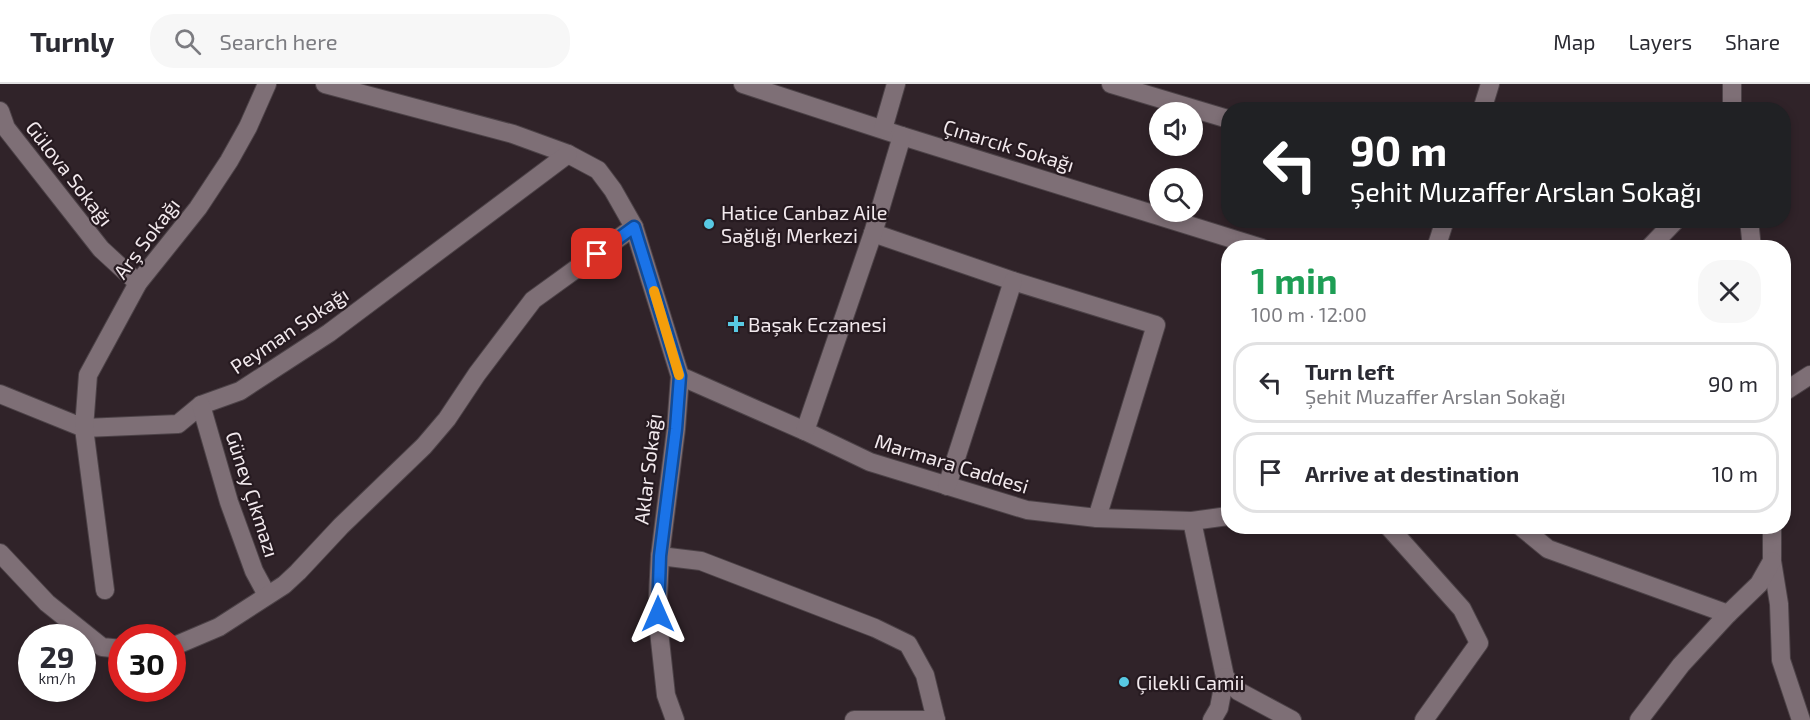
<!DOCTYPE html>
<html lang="en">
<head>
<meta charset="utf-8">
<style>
  :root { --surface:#fff; --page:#f7f7f7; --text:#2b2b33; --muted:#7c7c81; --line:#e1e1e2 }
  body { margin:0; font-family:"Exo 2",sans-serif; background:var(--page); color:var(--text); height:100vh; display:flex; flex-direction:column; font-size:22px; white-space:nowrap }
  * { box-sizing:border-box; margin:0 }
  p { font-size:20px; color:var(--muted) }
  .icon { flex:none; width:33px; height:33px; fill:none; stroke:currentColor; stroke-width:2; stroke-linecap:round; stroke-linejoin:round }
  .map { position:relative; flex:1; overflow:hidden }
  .details { position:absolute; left:1221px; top:156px; width:570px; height:294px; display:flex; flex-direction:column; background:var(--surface); border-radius:24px; box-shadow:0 3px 9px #0003 }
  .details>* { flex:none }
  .hud { position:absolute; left:1221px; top:18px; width:570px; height:126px; border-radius:24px; box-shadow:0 3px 9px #0003; background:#202124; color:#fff; overflow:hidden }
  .buttons { position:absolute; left:1149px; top:18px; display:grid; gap:12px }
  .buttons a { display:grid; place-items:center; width:54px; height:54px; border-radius:50%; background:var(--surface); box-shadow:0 3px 9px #0003; font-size:30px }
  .speed { position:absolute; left:18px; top:540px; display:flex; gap:12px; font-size:30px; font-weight:700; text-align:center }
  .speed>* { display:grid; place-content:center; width:78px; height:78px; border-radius:50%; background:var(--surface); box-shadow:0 3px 9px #0003; line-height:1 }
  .speed small { font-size:15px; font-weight:400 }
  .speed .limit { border:9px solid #d22; background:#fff; color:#111 }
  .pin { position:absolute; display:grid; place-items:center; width:51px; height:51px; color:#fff; margin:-26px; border-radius:12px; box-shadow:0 3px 9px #0006 }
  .me { position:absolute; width:66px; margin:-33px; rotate:0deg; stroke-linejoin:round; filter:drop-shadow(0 0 4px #0008) }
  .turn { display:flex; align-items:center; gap:21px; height:126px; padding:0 30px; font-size:27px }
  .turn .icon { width:78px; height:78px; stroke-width:2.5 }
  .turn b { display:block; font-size:42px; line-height:51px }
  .round { display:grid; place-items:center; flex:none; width:63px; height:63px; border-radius:24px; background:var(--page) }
  .overview { display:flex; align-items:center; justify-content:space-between; height:102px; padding:0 30px }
  h1 { font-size:36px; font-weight:700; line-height:45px; color:#1e9e55 }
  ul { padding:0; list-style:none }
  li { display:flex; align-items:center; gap:18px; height:81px; margin:0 12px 9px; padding:0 18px; border:3px solid var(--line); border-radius:24px }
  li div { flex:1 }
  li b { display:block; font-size:22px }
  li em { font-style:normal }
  header { display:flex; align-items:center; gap:36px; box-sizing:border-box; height:84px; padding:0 30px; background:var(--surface); border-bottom:2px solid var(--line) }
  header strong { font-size:28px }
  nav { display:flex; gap:33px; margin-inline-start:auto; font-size:21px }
  .search { width:420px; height:54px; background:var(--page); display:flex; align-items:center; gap:15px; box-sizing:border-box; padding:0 21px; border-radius:24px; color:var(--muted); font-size:22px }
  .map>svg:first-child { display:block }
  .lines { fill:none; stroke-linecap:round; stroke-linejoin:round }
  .minor-casing { stroke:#4c4247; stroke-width:20 }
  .minor { stroke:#7e6f76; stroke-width:18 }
  .route-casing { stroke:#114b97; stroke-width:15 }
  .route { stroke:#1a73e8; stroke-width:10 }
  .slow { stroke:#f59e0b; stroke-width:10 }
  .poi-dot { fill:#58c9e3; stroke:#261a20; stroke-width:2 }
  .labels { text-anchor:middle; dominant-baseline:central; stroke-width:4.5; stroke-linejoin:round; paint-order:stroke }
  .street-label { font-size:20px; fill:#f2e9ed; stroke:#261a20 }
  .poi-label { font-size:20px; fill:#f2e9ed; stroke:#261a20; text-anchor:start }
</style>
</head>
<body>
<header>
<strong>Turnly</strong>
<div class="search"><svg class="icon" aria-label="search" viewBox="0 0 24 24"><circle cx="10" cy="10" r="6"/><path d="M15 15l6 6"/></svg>Search here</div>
<nav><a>Map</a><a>Layers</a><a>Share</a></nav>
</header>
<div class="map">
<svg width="1810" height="636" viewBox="0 0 1810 636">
  <rect width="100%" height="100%" fill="#302329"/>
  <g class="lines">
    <defs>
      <g id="minor">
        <polyline points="325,0 513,50 568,70 598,86 613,106 634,143 680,292 676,345 660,472 658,512 659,547 666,611 675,636"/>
        <polyline points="743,0 902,52 1262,164"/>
        <polyline points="1111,0 1228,35"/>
        <polyline points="1732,0 1732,26"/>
        <polyline points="1482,26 1490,0"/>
        <polyline points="0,27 6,44 101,165 138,199"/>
        <polyline points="883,45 896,0"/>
        <polyline points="1749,136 1752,164"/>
        <polyline points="873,149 1013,197 1156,241 1097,434"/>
        <polyline points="1436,164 1445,136"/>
        <polyline points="1649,164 1676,136"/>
        <polyline points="680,292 805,347 870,378 1027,426 1097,434 1192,437 1228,432"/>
        <polyline points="1784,308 1810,291"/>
        <polyline points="0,310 84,344 178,340 201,321 240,307 329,249 568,70"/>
        <polyline points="201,321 229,418 254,487 267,511"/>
        <polyline points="805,347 873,149 902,52"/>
        <polyline points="947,402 1013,197"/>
        <polyline points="1192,437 1225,593 1219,624 1212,636"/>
        <polyline points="1388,442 1462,525 1479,559 1424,636"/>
        <polyline points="1520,442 1548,465 1728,530"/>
        <polyline points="1772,442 1772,477 1779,520 1781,576 1801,636"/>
        <polyline points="0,469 47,519 102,563 122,565"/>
        <polyline points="660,472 701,477 875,544 908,560 925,591 936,636"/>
        <polyline points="105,506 84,344 88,291 138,199 198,124 229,77 248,43 267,0"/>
        <polyline points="172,563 219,543 284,501 298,488 341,442 424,362 447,335 477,290 533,216 634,143"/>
        <polyline points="1225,593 1238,607 1292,636"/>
        <polyline points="854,636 936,636"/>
        <polyline points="1639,636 1681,581 1728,530 1759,500 1772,477"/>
      </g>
    </defs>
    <use href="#minor" class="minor-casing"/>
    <use href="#minor" class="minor"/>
  </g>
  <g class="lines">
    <defs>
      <polyline id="route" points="597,170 634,143 680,292 676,345 660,472 658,530"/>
    </defs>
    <use href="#route" class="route-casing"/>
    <use href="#route" class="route"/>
    <polyline class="slow" points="654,207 679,291"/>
  </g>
  <g class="poi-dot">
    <circle cx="709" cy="140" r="6"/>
    <path d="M733 231h6v6h6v6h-6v6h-6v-6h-6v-6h6z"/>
    <circle cx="1124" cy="598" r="6"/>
  </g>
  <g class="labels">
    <g class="street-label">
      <text transform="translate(1009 61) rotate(17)">Çınarcık Sokağı</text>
      <text transform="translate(70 89) rotate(52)">Gülova Sokağı</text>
      <text transform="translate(146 154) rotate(-53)">Arş Sokağı</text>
      <text transform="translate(289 246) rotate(-34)">Peyman Sokağı</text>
      <text transform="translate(952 379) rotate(17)">Marmara Caddesi</text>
      <text transform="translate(647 385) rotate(-83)">Aklar Sokağı</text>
      <text transform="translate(253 410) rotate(72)">Güney Çıkmazı</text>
    </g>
    <g class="poi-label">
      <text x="721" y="128">Hatice Canbaz Aile<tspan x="721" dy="23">Sağlığı Merkezi</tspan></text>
      <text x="748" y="240">Başak Eczanesi</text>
      <text x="1136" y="598">Çilekli Camii</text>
    </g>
  </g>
</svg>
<div class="buttons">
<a><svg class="icon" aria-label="sound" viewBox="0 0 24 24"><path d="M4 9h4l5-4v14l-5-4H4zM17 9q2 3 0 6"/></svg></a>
<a><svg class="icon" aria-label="search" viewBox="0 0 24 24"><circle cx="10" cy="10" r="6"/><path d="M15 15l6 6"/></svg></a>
</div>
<div class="speed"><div>29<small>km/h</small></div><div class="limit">30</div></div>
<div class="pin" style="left:597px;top:170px;background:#d93025"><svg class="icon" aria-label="arrive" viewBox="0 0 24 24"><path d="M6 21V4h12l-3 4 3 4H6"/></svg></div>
<svg class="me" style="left:658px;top:530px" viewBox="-20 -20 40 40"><path d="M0-17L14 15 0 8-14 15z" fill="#1a73e8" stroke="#fff" stroke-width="4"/></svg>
<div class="hud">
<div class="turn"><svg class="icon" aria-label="left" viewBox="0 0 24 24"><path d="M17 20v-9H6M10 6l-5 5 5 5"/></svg><div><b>90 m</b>Şehit Muzaffer Arslan Sokağı</div></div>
</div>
<section class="details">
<div class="overview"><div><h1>1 min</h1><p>100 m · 12:00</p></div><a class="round"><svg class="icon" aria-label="close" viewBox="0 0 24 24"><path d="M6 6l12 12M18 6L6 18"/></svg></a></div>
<ul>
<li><svg class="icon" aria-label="left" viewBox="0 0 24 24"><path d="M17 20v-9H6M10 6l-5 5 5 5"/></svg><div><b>Turn left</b><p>Şehit Muzaffer Arslan Sokağı</p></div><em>90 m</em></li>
<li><svg class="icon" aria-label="arrive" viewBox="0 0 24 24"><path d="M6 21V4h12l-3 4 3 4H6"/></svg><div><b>Arrive at destination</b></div><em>10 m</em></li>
</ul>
</section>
</div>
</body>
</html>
